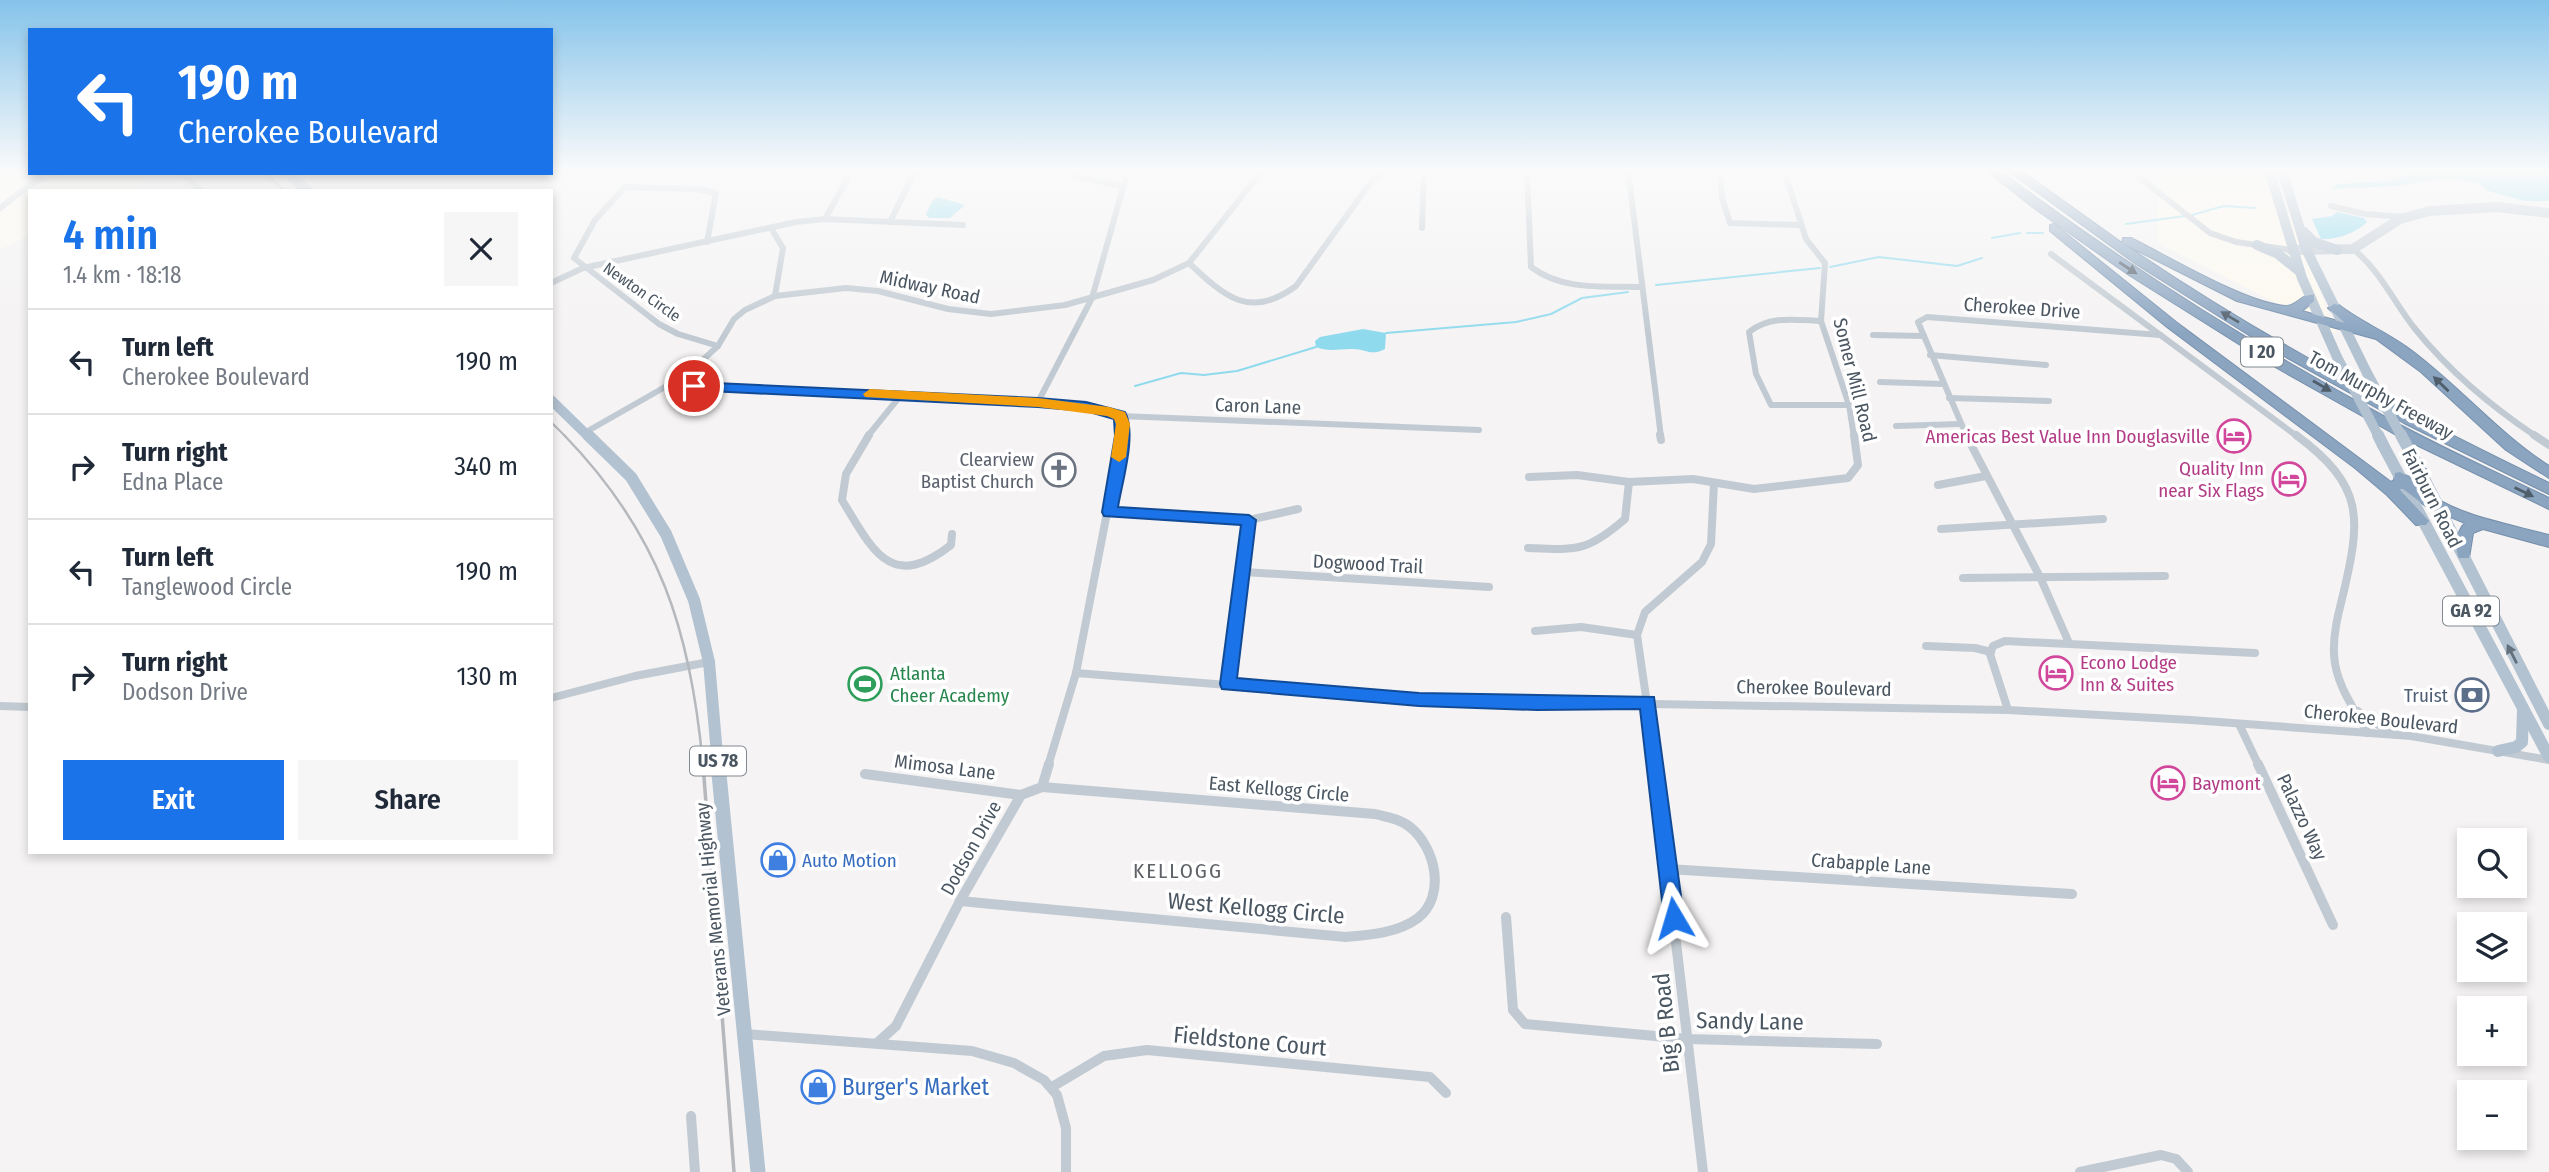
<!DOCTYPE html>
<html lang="en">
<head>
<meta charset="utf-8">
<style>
  :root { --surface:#fff; --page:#f6f6f7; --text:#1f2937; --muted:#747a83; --line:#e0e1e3; --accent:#1a73e8 }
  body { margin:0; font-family:"Fira Sans Condensed",sans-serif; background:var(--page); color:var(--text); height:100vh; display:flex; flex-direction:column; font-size:26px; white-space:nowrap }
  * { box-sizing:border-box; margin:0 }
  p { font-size:23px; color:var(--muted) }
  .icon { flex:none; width:38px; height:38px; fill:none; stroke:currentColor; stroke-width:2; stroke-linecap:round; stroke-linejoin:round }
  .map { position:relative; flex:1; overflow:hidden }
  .side { position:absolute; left:28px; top:189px; width:525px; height:665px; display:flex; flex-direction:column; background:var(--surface); border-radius:0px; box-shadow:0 4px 10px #0003 }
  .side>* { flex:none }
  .banner { position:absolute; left:28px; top:28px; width:525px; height:147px; border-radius:0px; box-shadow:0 4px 10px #0003; background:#1a73e8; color:#fff; overflow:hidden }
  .tools { position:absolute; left:2457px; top:828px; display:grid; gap:14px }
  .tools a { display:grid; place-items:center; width:70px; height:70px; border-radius:0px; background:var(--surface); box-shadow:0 4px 10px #0003; font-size:35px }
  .pin { position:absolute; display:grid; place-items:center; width:60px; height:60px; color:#fff; margin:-30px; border:4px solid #fff; border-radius:50%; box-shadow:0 2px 7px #0007 }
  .me { position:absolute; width:77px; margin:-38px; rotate:353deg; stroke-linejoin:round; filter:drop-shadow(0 0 5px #0008) }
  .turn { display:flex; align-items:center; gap:24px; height:147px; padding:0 35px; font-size:32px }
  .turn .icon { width:91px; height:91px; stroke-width:2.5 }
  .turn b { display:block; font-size:49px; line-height:60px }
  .round { display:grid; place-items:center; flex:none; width:74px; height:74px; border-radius:0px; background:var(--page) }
  .summary { display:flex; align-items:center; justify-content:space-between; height:119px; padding:0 35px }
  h1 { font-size:42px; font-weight:600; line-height:52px; color:var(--accent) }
  .primary-button { display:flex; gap:14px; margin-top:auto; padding:14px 35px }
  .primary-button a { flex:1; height:80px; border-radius:0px; background:var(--accent); color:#fff; font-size:28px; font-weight:600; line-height:80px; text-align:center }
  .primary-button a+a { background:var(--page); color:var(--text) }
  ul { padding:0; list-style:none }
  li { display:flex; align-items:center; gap:21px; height:105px; padding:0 35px; border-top:2px solid var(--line) }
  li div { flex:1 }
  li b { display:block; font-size:26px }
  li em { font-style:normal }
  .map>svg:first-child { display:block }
  .commercial { fill:#fdf9ef }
  .water { fill:#90daee }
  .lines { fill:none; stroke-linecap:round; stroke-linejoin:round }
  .stream { stroke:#90daee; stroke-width:2 }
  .highway-casing { stroke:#7690ad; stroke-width:2 }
  .street-far2 { stroke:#c1cad2; stroke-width:6 }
  .street-far1 { stroke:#c1cad2; stroke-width:8 }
  .street { stroke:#c1cad2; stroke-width:10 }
  .secondary { stroke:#c1cbd6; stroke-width:10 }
  .primary-far2 { stroke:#b3c2d1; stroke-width:10 }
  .primary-far1 { stroke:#b3c2d1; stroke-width:12 }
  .primary { stroke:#b3c2d1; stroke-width:15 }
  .highway { fill:#8ba5c1; fill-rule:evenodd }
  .rail-far2 { stroke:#b5b8bd; stroke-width:2 }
  .rail-far1 { stroke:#b5b8bd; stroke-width:2.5 }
  .rail { stroke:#b5b8bd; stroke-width:3.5 }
  .primary-bridge-far1 { stroke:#b3c2d1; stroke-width:10 }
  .primary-bridge { stroke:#b3c2d1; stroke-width:12 }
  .oneway { fill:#505e6b }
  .oneway2 { fill:#64717d }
  .route { fill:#1a73e8; stroke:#114b97; stroke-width:2 }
  .slow { fill:#f59e0b }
  .labels { text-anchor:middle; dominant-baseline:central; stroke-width:7; stroke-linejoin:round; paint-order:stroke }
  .far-street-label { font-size:16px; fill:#4a5661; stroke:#fff }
  .shield { fill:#fff; stroke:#808990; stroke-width:2 }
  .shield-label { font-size:18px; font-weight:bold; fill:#4a5661 }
  .street-label { font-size:19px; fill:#4a5661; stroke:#fff }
  .hotel-label { font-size:19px; fill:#b23c85; stroke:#fff; text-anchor:end }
  .worship-label { font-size:19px; fill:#5b616d; stroke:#fff; text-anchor:end }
  .leisure-label { font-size:19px; fill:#27864d; stroke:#fff; text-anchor:start }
  .service-label { font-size:19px; fill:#4e5e75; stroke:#fff; text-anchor:end }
  .shop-label { font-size:19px; fill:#366cbe; stroke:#fff; text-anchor:start }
  .neighbourhood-label { font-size:21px; letter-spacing:2px; fill:#5f6368; stroke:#fff }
  .near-street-label { font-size:23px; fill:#4a5661; stroke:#fff }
  .near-shop-label { font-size:23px; fill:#366cbe; stroke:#fff; text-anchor:start }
</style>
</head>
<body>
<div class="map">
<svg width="2549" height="1172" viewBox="0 0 2549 1172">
  <rect width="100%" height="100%" fill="#f5f3f3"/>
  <g class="commercial">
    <polygon points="0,170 30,170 30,173 164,173 126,191 30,191 30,235 0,249"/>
    <polygon points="2157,170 2275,170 2280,192 2337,334 2158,243"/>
  </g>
  <g class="water">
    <polygon points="2414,170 2549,170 2549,201 2525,201 2488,191 2478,183 2445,178 2396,186 2332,189 2338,184 2388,181"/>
    <polygon points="938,197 965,205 950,218 929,218 926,214 933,200"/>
    <path d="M2337,212L2364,218L2367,222C2356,233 2336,240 2321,239L2312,219L2332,216Z"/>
    <path d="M1363,329L1386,333L1385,349C1371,357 1365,348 1351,349C1338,349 1328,352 1316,347L1315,341L1320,337Z"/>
  </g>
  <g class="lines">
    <g class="stream">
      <polyline points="2192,215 2224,206 2255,208"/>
      <polyline points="2126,224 2185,216"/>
      <polyline points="2027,233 2043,233"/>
      <polyline points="1992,238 2020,233"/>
      <polyline points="1830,267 1879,257 1957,266 1982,258"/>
      <polyline points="1656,285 1820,268"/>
      <polyline points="1386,333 1516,322 1551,314 1582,298 1628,292"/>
      <polyline points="1135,386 1181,373 1204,375 1237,371 1316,347"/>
    </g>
    <defs>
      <g id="highway">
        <path d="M1986,170H1999C2122,263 2252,345 2387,418C2440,447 2495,472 2549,498V509L2398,436L2277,368L2129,275L2034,208Z"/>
        <path d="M2007,170H2020L2122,243L2123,238H2131C2169,257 2246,303 2285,306C2297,307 2301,293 2314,295V301L2302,311L2345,323L2328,308L2334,304L2339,305C2362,323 2389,333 2412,351C2460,387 2498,433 2549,466V478L2506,450L2421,372L2376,339L2237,301L2124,244C2258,336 2402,412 2549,483V494L2404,423L2268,347L2136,264Z"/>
        <path d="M2054,224L2176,322L2391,482L2394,480L2395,473L2400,472L2409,477L2416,469H2426L2428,473L2418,486C2455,516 2504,523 2549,535V547L2483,529L2473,533L2469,558H2459C2454,548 2457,531 2465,523L2427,507L2403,489H2399L2429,521L2426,525H2416L2387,495L2355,468L2167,327L2050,231V225Z"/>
      </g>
    </defs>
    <use href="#highway" class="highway-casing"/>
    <g class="street-far2">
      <polyline points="1063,170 1084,178 1124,186"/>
      <path d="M1527,170L1531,267C1563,291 1603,286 1641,287"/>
      <polyline points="1628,170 1661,437"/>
      <polyline points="1720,170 1722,198 1730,223 1801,225"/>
      <polyline points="1784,170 1806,239 1825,263 1821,321 1849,405 1854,437"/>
      <polyline points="2130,170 2210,233 2236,242 2291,250"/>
      <polyline points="182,173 201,191"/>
      <polyline points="2331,206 2365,214 2404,217"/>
      <polyline points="0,208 34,182 57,173"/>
      <polyline points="825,219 852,170"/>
      <polyline points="890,222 912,177 919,170"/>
      <polyline points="771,228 783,248 775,296"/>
      <polyline points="1422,228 1424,170"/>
      <polyline points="707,242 716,193 696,189 625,187 595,220 574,258 659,324 678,334 718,346"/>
      <path d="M2353,249C2381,271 2394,303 2416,330C2450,372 2492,407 2537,437"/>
      <polyline points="2051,254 2298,437"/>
      <path d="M1189,263C1225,297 1250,320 1296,286L1371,182L1385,170"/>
      <polyline points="551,283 583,268 796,222 825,219 963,225"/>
      <path d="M1821,321C1796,320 1770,315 1749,332L1756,374L1771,405H1849"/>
      <polyline points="1873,335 1924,336"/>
      <polyline points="1930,355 2046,365"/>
      <polyline points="1880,382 1943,384"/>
      <polyline points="668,385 1038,402 1086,407 1120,416 1479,430"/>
      <polyline points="1949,398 2049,401"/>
      <polyline points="1038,402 1092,298 1128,170"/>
      <polyline points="1120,416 1123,424 1122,437"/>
      <polyline points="1896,426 1960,424"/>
      <polyline points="586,432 686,375 718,346 734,319 745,310 775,296 846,288 878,291 948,309 991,314 1065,305 1153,280 1189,263 1263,170"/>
      <polyline points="867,437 901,395"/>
      <polyline points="1967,437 1918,322 1927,317 2160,335"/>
    </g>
    <g class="street-far1">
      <path d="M869,435L846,474L842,500C873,551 891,592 951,545L952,534"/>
      <polyline points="1660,435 1661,440"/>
      <polyline points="1966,435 2040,577 2069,643"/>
      <path d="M2296,435C2365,486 2361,518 2343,595C2338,615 2333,634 2334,654C2335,683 2354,709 2368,733"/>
      <polyline points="2534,435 2549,445"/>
      <polyline points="1529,477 1577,475 1629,482 1693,479 1754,489 1848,478 1858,465 1854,435"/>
      <polyline points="1938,485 1986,476"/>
      <polyline points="1109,512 1249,520 1298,509"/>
      <polyline points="1941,529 2103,519"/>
      <path d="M1528,548C1577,550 1587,552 1625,519L1629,482"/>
      <polyline points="1244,572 1489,587"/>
      <polyline points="1963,578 2165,576"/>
      <polyline points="1535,631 1581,627 1637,635"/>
      <polyline points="1926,646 1975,648 1991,652"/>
      <polyline points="1076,673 1419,700 2008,710 2191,720 2411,736 2549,760"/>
      <polyline points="1228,684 1249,520"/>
      <polyline points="551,698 635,676 709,662"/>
      <polyline points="0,706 30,707"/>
      <polyline points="2008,710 1990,654 1993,646 2005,641 2255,653"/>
      <polyline points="2358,711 2370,721 2395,733"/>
      <polyline points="2239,724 2259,766"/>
      <polyline points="1048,766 1076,673 1122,435"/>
      <polyline points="1656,766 1637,635 1645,612 1702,562 1711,544 1714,483"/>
    </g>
    <g class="street">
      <polyline points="1655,764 1703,1172"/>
      <polyline points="2258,764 2333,925"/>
      <polyline points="865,774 1021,795"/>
      <polyline points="1668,869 2072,894"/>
      <path d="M960,901L1346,937C1370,935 1398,933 1418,918C1446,896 1436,848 1410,827C1400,819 1387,817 1375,814L1042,787"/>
      <polyline points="1506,917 1513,1010 1525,1024 1688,1039 1877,1044"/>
      <polyline points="745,1034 972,1051 1014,1063 1044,1080 1057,1095 1066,1128 1066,1172"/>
      <polyline points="877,1043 896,1026 960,901 1021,795 1042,787 1049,764"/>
      <polyline points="1052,1087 1104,1056 1147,1050 1430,1077 1446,1093"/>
      <polyline points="691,1116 695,1172"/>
      <polyline points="2080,1172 2161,1155 2176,1159 2188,1172"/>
    </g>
    <polyline class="secondary" points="2291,250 2353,249 2400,219 2429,211 2496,207 2549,213"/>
    <g class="primary-far2">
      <polyline points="2269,170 2302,278 2337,357"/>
      <polyline points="2282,170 2306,249 2367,373"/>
      <polyline points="287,173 308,191"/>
      <polyline points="2304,232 2314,242 2337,250"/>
      <polyline points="2257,245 2278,254 2298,270"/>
      <polyline points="551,400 589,437"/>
    </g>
    <g class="primary-far1">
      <polyline points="588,435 631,477 666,534 694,600 709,662 718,766"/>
      <polyline points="2383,445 2549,757"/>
      <polyline points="2416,463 2549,724"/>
      <polyline points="2498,751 2516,747 2522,742 2523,710"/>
    </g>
    <polyline class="primary" points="718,764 758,1172"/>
    <use href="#highway" class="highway"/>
    <g class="rail-far2">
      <polyline points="264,173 285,191"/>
      <polyline points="551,422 566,437"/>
    </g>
    <path class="rail-far1" d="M564,435C660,534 691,631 703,766"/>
    <polyline class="rail" points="703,764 734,1172"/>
    <g class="primary-bridge-far1">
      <polyline points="2337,357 2379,437"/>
      <polyline points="2367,373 2402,437"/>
    </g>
    <g class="primary-bridge">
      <polyline points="2378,435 2383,445"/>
      <polyline points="2401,435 2416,463"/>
    </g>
  </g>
  <defs><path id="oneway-solid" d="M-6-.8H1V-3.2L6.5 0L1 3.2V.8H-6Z" transform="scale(1.75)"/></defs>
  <g class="oneway">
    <use href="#oneway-solid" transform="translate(2128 268) rotate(33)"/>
    <use href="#oneway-solid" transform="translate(2230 317) rotate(-149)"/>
    <use href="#oneway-solid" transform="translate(2441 384) rotate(-136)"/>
    <use href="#oneway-solid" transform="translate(2322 386) rotate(30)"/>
    <use href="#oneway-solid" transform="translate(2524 492) rotate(26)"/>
  </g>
  <use class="oneway2" href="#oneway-solid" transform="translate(2512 654) rotate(-117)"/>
  <linearGradient id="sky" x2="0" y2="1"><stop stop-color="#85c3ea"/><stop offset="0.51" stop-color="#fafafa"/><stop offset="1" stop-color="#fafafa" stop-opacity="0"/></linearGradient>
  <rect width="2549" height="334" fill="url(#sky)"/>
  <path class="route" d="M694,382L1038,398L1086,402L1125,412C1137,434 1122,482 1118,507L1249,515L1256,520L1237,678L1419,693L1654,697L1684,918L1681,924L1674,926L1667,924L1664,918L1640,709L1537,710L1419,706L1222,689L1220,684L1241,525L1104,516L1102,512L1115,436L1114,419L1086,411L1038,407L689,390L687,386Z"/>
  <polygon class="slow" points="870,389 1038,398 1109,407 1125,412 1130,424 1126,457 1119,462 1111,457 1116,424 1114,419 1107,416 1038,407 865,397 863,394"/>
  <defs>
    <symbol id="hotel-ring" viewBox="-11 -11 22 22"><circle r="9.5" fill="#fff" stroke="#d1479c" stroke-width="1.5"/><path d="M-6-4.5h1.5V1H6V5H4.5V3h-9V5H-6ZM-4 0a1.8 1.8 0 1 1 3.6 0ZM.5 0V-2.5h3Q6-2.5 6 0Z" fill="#d1479c"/></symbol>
    <symbol id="church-ring" viewBox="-11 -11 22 22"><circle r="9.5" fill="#fff" stroke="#6b7280" stroke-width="1.5"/><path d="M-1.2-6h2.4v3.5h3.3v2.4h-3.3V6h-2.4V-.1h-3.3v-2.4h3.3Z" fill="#6b7280"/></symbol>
    <symbol id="stadium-ring" viewBox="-11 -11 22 22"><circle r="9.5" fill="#fff" stroke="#2e9e5b" stroke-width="1.5"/><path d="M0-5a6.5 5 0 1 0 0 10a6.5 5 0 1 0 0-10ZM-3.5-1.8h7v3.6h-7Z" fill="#2e9e5b"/></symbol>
    <symbol id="bank-ring" viewBox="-11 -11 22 22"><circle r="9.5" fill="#fff" stroke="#5c6f8a" stroke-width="1.5"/><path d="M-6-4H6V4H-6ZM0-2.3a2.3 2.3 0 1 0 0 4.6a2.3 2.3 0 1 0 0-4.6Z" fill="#5c6f8a"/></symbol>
    <symbol id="shop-ring" viewBox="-11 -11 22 22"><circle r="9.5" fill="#fff" stroke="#3f7fe0" stroke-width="1.5"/><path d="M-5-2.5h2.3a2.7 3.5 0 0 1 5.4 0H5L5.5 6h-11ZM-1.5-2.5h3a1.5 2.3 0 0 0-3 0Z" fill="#3f7fe0"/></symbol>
  </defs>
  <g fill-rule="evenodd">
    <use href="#hotel-ring" x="2215" y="417" width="38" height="38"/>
    <use href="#church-ring" x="1040" y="451" width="38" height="38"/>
    <use href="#hotel-ring" x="2270" y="460" width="38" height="38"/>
    <use href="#hotel-ring" x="2037" y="654" width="38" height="38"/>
    <use href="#stadium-ring" x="846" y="665" width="38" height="38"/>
    <use href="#bank-ring" x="2453" y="676" width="38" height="38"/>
    <use href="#hotel-ring" x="2149" y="764" width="38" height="38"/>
    <use href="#shop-ring" x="759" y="841" width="38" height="38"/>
    <use href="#shop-ring" x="799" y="1068" width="38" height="38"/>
  </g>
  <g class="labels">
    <g class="far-street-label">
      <text transform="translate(642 292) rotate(35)">Newton Circle</text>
    </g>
    <g class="shield">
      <rect x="2241" y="337.5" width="42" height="29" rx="5"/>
      <rect x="2443" y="596.5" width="56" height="29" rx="5"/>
      <rect x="690" y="746.5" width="56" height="29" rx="5"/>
    </g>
    <g class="shield-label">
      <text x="2262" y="352">I 20</text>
      <text x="2471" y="611">GA 92</text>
      <text x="718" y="761">US 78</text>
    </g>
    <g class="street-label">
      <text transform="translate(930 287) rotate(12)">Midway Road</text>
      <text transform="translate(2022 308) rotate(4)">Cherokee Drive</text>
      <text transform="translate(1855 380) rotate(76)">Somer Mill Road</text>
      <text transform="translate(2381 395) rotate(29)">Tom Murphy Freeway</text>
      <text transform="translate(1258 406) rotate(2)">Caron Lane</text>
      <text transform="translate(2432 498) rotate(63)">Fairburn Road</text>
      <text transform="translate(1368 564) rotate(3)">Dogwood Trail</text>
      <text transform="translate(1814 688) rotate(1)">Cherokee Boulevard</text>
      <text transform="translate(2381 719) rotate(6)">Cherokee Boulevard</text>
      <text transform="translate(945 767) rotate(7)">Mimosa Lane</text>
      <text transform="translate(1279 789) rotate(5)">East Kellogg Circle</text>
      <text transform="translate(2302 817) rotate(65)">Palazzo Way</text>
      <text transform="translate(971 848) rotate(-61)">Dodson Drive</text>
      <text transform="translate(1871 864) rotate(4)">Crabapple Lane</text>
      <text transform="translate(713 909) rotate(-96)">Veterans Memorial Highway</text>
    </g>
    <g class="hotel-label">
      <text x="2210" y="436">Americas Best Value Inn Douglasville</text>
      <text x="2264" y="468">Quality Inn<tspan x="2264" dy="22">near Six Flags</tspan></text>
      <text x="2080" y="662" text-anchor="start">Econo Lodge<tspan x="2080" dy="22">Inn &amp; Suites</tspan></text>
      <text x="2192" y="783" text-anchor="start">Baymont</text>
    </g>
    <g class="worship-label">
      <text x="1034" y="459">Clearview<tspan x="1034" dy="22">Baptist Church</tspan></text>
    </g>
    <g class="leisure-label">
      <text x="890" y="673">Atlanta<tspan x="890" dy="22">Cheer Academy</tspan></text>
    </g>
    <g class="service-label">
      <text x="2448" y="695">Truist</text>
    </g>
    <g class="shop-label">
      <text x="802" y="860">Auto Motion</text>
    </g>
    <g class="neighbourhood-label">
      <text x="1178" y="871">KELLOGG</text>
    </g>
    <g class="near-street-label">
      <text transform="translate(1256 908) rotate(5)">West Kellogg Circle</text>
      <text transform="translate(1750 1021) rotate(1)">Sandy Lane</text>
      <text transform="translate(1666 1023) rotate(-96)">Big B Road</text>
      <text transform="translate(1250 1041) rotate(5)">Fieldstone Court</text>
    </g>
    <g class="near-shop-label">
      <text x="842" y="1087">Burger's Market</text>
    </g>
  </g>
</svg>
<div class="tools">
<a><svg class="icon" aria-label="search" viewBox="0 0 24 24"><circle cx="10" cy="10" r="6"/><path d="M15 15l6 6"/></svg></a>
<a><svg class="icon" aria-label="layers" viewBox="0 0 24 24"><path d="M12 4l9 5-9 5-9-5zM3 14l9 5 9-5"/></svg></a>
<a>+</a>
<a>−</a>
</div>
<div class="pin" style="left:694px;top:386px;background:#d93025"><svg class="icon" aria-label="arrive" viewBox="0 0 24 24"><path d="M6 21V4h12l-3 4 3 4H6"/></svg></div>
<svg class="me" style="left:1674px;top:918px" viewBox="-20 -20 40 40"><path d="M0-17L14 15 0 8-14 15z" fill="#1a73e8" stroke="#fff" stroke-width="4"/></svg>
<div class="banner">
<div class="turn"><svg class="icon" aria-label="left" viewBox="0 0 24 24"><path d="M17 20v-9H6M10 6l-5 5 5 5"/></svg><div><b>190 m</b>Cherokee Boulevard</div></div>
</div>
<section class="side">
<div class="summary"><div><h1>4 min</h1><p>1.4 km · 18:18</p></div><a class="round"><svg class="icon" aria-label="close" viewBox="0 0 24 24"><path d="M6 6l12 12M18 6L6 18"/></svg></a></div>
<ul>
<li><svg class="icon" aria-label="left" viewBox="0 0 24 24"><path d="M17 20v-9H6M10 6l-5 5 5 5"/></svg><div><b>Turn left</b><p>Cherokee Boulevard</p></div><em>190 m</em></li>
<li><svg class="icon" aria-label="right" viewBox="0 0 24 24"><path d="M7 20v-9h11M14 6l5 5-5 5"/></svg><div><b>Turn right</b><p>Edna Place</p></div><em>340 m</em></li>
<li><svg class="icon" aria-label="left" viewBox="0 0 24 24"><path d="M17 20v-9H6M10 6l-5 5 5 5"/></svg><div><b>Turn left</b><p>Tanglewood Circle</p></div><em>190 m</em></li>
<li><svg class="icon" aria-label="right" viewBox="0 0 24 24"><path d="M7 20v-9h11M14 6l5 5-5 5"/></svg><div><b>Turn right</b><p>Dodson Drive</p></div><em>130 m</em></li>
</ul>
<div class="primary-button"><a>Exit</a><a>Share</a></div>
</section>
</div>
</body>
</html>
